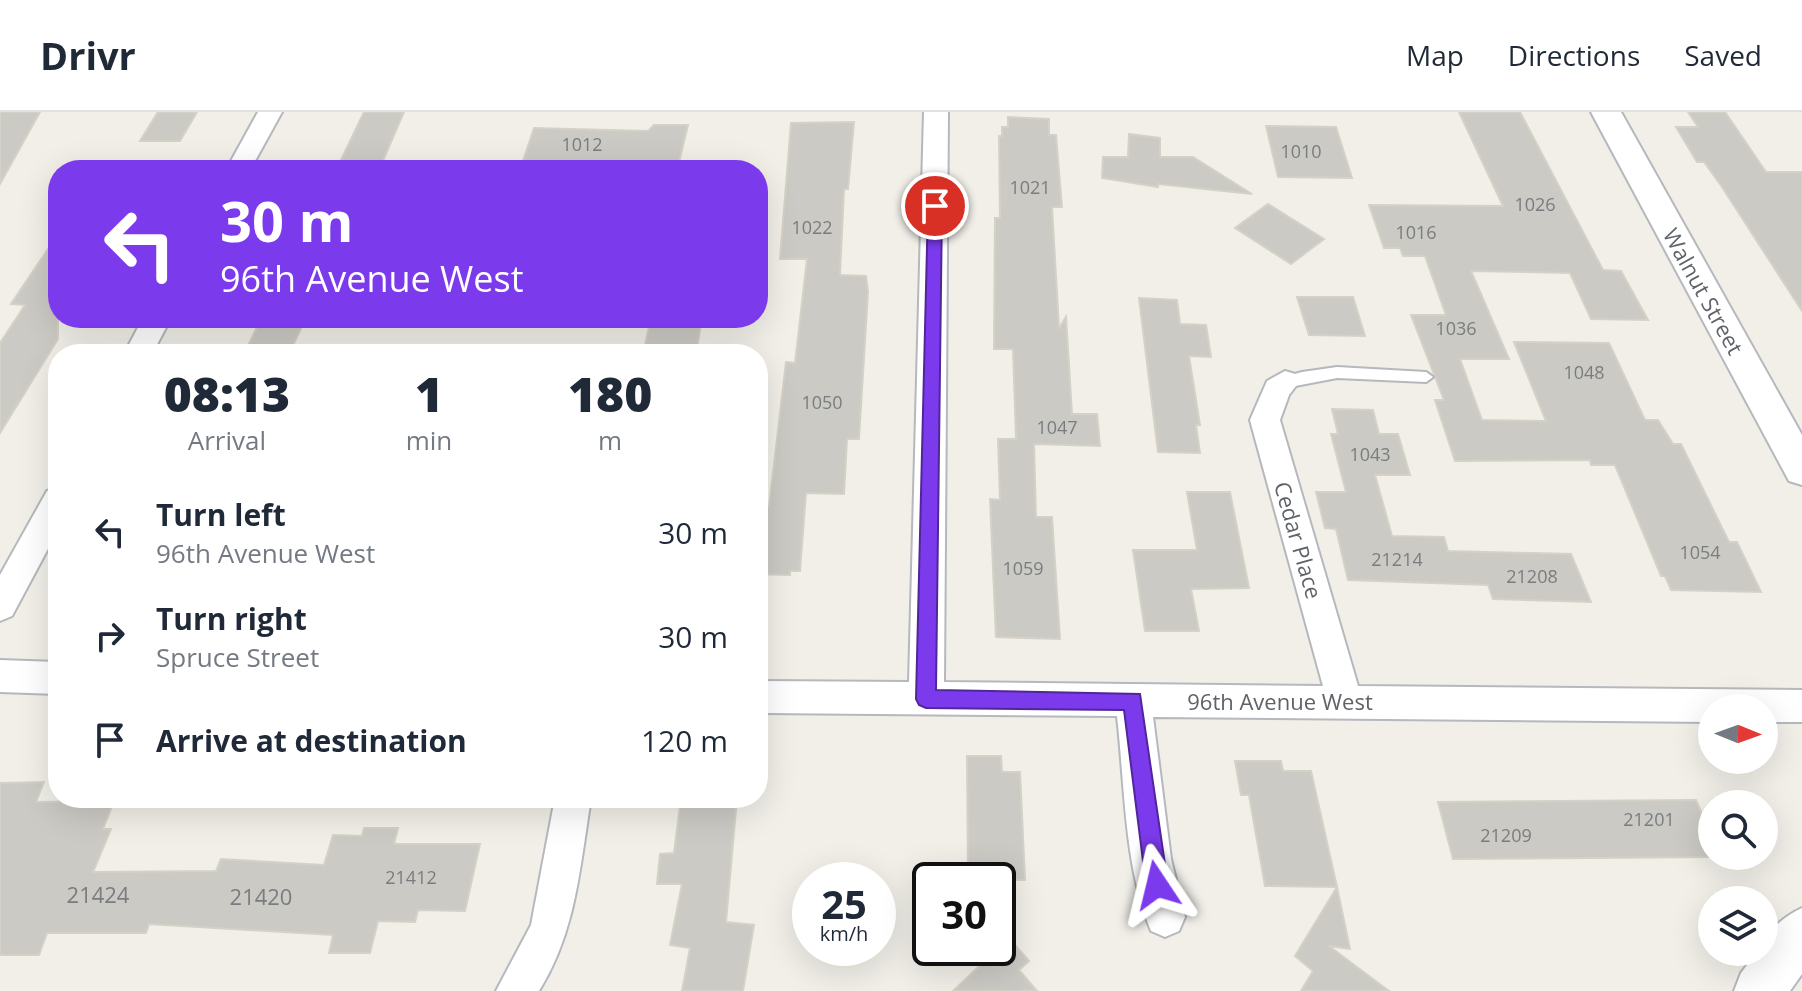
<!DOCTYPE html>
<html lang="en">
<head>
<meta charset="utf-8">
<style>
  :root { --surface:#fff; --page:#f6f6f7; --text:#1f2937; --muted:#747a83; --line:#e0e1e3 }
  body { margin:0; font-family:"Open Sans",sans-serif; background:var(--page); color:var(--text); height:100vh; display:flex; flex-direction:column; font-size:30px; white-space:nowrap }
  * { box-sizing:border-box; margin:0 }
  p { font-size:26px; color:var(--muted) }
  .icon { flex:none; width:44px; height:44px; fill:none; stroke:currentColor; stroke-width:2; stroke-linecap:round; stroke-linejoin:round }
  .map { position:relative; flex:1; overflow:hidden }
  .sheet { position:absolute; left:48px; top:232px; width:720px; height:464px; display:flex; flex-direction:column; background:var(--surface); border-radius:32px; box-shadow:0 8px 32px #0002 }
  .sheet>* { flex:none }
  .hud { position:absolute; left:48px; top:48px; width:720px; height:168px; border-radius:32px; box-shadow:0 8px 32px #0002; background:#7c3aed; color:#fff; overflow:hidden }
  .needle { width:52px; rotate:91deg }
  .controls { position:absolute; left:1698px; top:582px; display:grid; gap:16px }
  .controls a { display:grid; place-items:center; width:80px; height:80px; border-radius:50%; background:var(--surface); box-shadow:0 8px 32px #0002; font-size:40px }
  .speed { position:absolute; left:792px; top:750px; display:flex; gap:16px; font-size:40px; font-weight:700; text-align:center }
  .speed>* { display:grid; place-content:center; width:104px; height:104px; border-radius:50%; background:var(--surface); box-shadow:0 8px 32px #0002; line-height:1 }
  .speed small { font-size:20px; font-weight:400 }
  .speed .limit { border:4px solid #111; border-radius:12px; background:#fff; color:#111 }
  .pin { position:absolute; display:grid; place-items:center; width:68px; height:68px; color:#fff; margin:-34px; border:4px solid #fff; border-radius:50%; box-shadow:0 2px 8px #0007 }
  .me { position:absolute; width:88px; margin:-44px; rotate:350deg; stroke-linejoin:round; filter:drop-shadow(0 0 6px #0008) }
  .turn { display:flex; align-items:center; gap:28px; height:168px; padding:0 40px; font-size:36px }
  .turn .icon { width:104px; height:104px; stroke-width:2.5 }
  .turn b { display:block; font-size:56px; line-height:68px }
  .eta { display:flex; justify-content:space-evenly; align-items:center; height:136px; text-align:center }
  .eta b { font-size:48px; font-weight:800; line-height:56px }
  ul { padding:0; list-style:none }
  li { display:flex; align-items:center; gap:24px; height:104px; padding:0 40px }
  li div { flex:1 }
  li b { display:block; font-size:30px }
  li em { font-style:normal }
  header { display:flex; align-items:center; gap:48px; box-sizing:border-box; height:112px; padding:0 40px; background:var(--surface); border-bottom:2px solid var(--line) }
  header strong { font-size:38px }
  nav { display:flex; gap:44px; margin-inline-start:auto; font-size:28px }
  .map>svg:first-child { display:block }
  .building { fill:#cccac5; stroke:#d6d1c6; stroke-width:2 }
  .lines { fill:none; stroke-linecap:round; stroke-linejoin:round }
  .service-casing { stroke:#b5b8bc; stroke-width:4 }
  .minor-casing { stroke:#b5b8bc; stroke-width:4 }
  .tertiary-casing { stroke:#b5b8bc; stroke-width:4 }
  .service { fill:#fff; fill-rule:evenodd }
  .minor { fill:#fff; fill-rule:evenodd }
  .tertiary { fill:#fff; fill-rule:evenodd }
  .route { fill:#7c3aed; stroke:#51269a; stroke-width:2 }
  .labels { text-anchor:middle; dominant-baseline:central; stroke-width:7; stroke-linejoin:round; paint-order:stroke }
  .number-label { font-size:18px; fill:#7a7d7f }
  .street-label { font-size:22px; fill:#5f6368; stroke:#fff }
  .near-number-label { font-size:22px; fill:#7a7d7f }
</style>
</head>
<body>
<header>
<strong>Drivr</strong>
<nav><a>Map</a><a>Directions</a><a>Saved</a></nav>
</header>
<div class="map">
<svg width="1802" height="879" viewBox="0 0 1802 879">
  <rect width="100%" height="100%" fill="#f1efe8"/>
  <g class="building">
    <polygon points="0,0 40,0 0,72"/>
    <polygon points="158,0 197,0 180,29 140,29"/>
    <polygon points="364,0 404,0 382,51 340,50"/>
    <polygon points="1459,0 1520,0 1603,158 1621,159 1648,208 1591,207 1570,161 1471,159 1509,247 1460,247 1482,308 1546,309 1514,230 1609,231 1645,308 1658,308 1673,332 1681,332 1729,430 1737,430 1761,480 1671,478 1665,464 1661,464 1615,353 1591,353 1590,348 1455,349 1435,288 1444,288 1411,203 1446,203 1425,144 1403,144 1400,136 1384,136 1369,93 1503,94"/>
    <polygon points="1688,0 1725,0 1766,60 1802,60 1802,199 1722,75 1704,50 1697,50 1676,15 1698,15"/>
    <polygon points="1008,5 1049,7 1049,23 1056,23 1062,95 1052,95 1059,216 1066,205 1072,302 1097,302 1100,334 1034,332 1036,405 1052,405 1060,527 996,525 990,387 1000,388 998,327 1016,327 1013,237 994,237 995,106 1000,106 999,24 1002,24 1002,15 1008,15"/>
    <polygon points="854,10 848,77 844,77 840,163 866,164 868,180 859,327 847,327 844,382 806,381 800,459 790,459 790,463 758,462 758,395 769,395 786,250 795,251 807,147 780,147 791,11"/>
    <polygon points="654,13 688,13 677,58 521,55 534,16 648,19"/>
    <polygon points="1266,14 1336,15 1352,66 1278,65"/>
    <polygon points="1129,22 1160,26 1160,45 1193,45 1252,82 1158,72 1158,75 1102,66 1103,45 1128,45"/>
    <polygon points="1268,92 1324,127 1291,152 1235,116"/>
    <polygon points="58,122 58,227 0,321 0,231 25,193 11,192"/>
    <polygon points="1297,185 1353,185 1365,224 1309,223"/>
    <polygon points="1139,186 1177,188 1180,212 1206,213 1211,245 1189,244 1200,313 1196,313 1200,341 1158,340"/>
    <polygon points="651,206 702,206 696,242 643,242"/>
    <polygon points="260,209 304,210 289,242 244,242"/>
    <polygon points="1332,297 1373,298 1379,322 1398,322 1410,363 1375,363 1392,424 1444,425 1448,439 1571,442 1591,490 1493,487 1488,473 1348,468 1336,417 1325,416 1316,380 1346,380 1331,322 1338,322"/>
    <polygon points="1187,380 1230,380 1249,476 1191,477 1199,519 1145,519 1133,438 1197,438"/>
    <polygon points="967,644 1001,644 1002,660 1020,660 1025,768 968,768"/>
    <polygon points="1235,649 1281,649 1283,659 1311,659 1337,775 1265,774 1249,683 1241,683"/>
    <polygon points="44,670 36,690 114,689 103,717 111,717 93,760 216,759 221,747 324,753 333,723 362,724 364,716 398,716 394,732 480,732 465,799 418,798 415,810 378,809 370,841 329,841 333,823 149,812 146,821 47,821 39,843 0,843 0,671"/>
    <polygon points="681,686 737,686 726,810 754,813 743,879 682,879 690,836 670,833 682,772 657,772 660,742 674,741"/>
    <polygon points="1696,688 1712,726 1712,744 1720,745 1453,747 1438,690"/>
    <polygon points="1337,775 1350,837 1329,834 1389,879 1301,879 1313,859 1295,844"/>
    <polygon points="1009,826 1029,849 1019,858 1037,879 953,879"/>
  </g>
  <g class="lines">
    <defs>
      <polygon id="service" points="1337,255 1426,260 1433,265 1426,270 1337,266 1285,276 1278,270 1280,266 1302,260"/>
      <g id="minor">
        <polygon points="258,0 282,0 250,58 226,58"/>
        <path d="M924,0H948L944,570L1323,574L1250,308L1267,269L1285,259L1295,262L1299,270L1289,283L1280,308L1358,574L1802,578V610H1764V596H1712V610L1153,605L1171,747L1185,805L1179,819L1165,825L1151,819C1124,754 1125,674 1117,604L758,601V569L909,570Z"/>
        <polygon points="143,206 171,206 152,242 124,242"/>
        <polygon points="58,375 58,418 12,504 0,509 0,463 47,379"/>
        <polygon points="0,548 58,550 58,582 0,580"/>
        <path d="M555,686H591C580,754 576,820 539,879H496L531,813Z"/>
      </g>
      <g id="tertiary">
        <polygon points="1591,0 1621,0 1802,323 1802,373 1789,369"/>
        <path d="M1802,796V862L1790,879H1734L1741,861L1757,840H1764C1764,819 1785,804 1802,796Z"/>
      </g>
    </defs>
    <use href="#service" class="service-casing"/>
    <use href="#minor" class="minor-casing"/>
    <use href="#tertiary" class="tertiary-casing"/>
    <use href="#service" class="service"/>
    <use href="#minor" class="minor"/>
    <use href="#tertiary" class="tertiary"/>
  </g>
  <polygon class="route" points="935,90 942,94 936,578 1140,582 1168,773 1165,781 1157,784 1149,781 1146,773 1124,598 926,596 919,593 916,587 928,94"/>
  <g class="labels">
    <g class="number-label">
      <text x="582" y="32">1012</text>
      <text x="1301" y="39">1010</text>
      <text x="1030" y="75">1021</text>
      <text x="1535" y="92">1026</text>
      <text x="812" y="115">1022</text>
      <text x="1416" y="120">1016</text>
      <text x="1456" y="216">1036</text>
      <text x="1584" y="260">1048</text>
      <text x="822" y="290">1050</text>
      <text x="1057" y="315">1047</text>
      <text x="1370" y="342">1043</text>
      <text x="1700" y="440">1054</text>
      <text x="1397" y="447">21214</text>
      <text x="1023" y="456">1059</text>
      <text x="1532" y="464">21208</text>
      <text x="1649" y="707">21201</text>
      <text x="1506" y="723">21209</text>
      <text x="411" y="765">21412</text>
    </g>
    <g class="street-label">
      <text transform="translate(1704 179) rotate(61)">Walnut Street</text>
      <text transform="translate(1299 428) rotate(74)">Cedar Place</text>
      <text x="1280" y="589">96th Avenue West</text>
    </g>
    <g class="near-number-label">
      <text x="98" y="782">21424</text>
      <text x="261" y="784">21420</text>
    </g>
  </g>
</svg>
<div class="controls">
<a><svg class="needle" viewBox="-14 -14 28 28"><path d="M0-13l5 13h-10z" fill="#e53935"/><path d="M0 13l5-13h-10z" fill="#747a83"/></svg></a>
<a><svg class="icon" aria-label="search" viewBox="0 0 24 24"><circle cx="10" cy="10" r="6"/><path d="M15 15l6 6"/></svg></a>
<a><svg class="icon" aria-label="layers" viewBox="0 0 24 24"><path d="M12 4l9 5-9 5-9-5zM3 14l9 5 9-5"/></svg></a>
</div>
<div class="speed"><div>25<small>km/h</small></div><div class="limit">30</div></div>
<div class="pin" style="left:935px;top:94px;background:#d93025"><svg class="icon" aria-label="arrive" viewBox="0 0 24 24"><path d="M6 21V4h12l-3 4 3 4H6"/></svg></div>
<svg class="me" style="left:1157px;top:773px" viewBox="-20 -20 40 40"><path d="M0-17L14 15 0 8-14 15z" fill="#7c3aed" stroke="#fff" stroke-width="4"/></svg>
<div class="hud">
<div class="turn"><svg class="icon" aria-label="left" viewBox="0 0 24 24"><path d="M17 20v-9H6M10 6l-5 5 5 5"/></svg><div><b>30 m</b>96th Avenue West</div></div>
</div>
<section class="sheet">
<div class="eta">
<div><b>08:13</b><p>Arrival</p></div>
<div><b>1</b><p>min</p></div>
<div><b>180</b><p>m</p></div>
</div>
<ul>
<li><svg class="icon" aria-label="left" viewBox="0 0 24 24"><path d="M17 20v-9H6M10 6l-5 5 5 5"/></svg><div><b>Turn left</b><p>96th Avenue West</p></div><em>30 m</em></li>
<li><svg class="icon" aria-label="right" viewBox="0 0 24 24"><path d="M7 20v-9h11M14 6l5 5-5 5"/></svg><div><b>Turn right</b><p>Spruce Street</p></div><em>30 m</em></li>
<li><svg class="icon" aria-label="arrive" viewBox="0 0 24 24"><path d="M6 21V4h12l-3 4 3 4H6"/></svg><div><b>Arrive at destination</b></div><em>120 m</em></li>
</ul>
</section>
</div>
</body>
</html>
